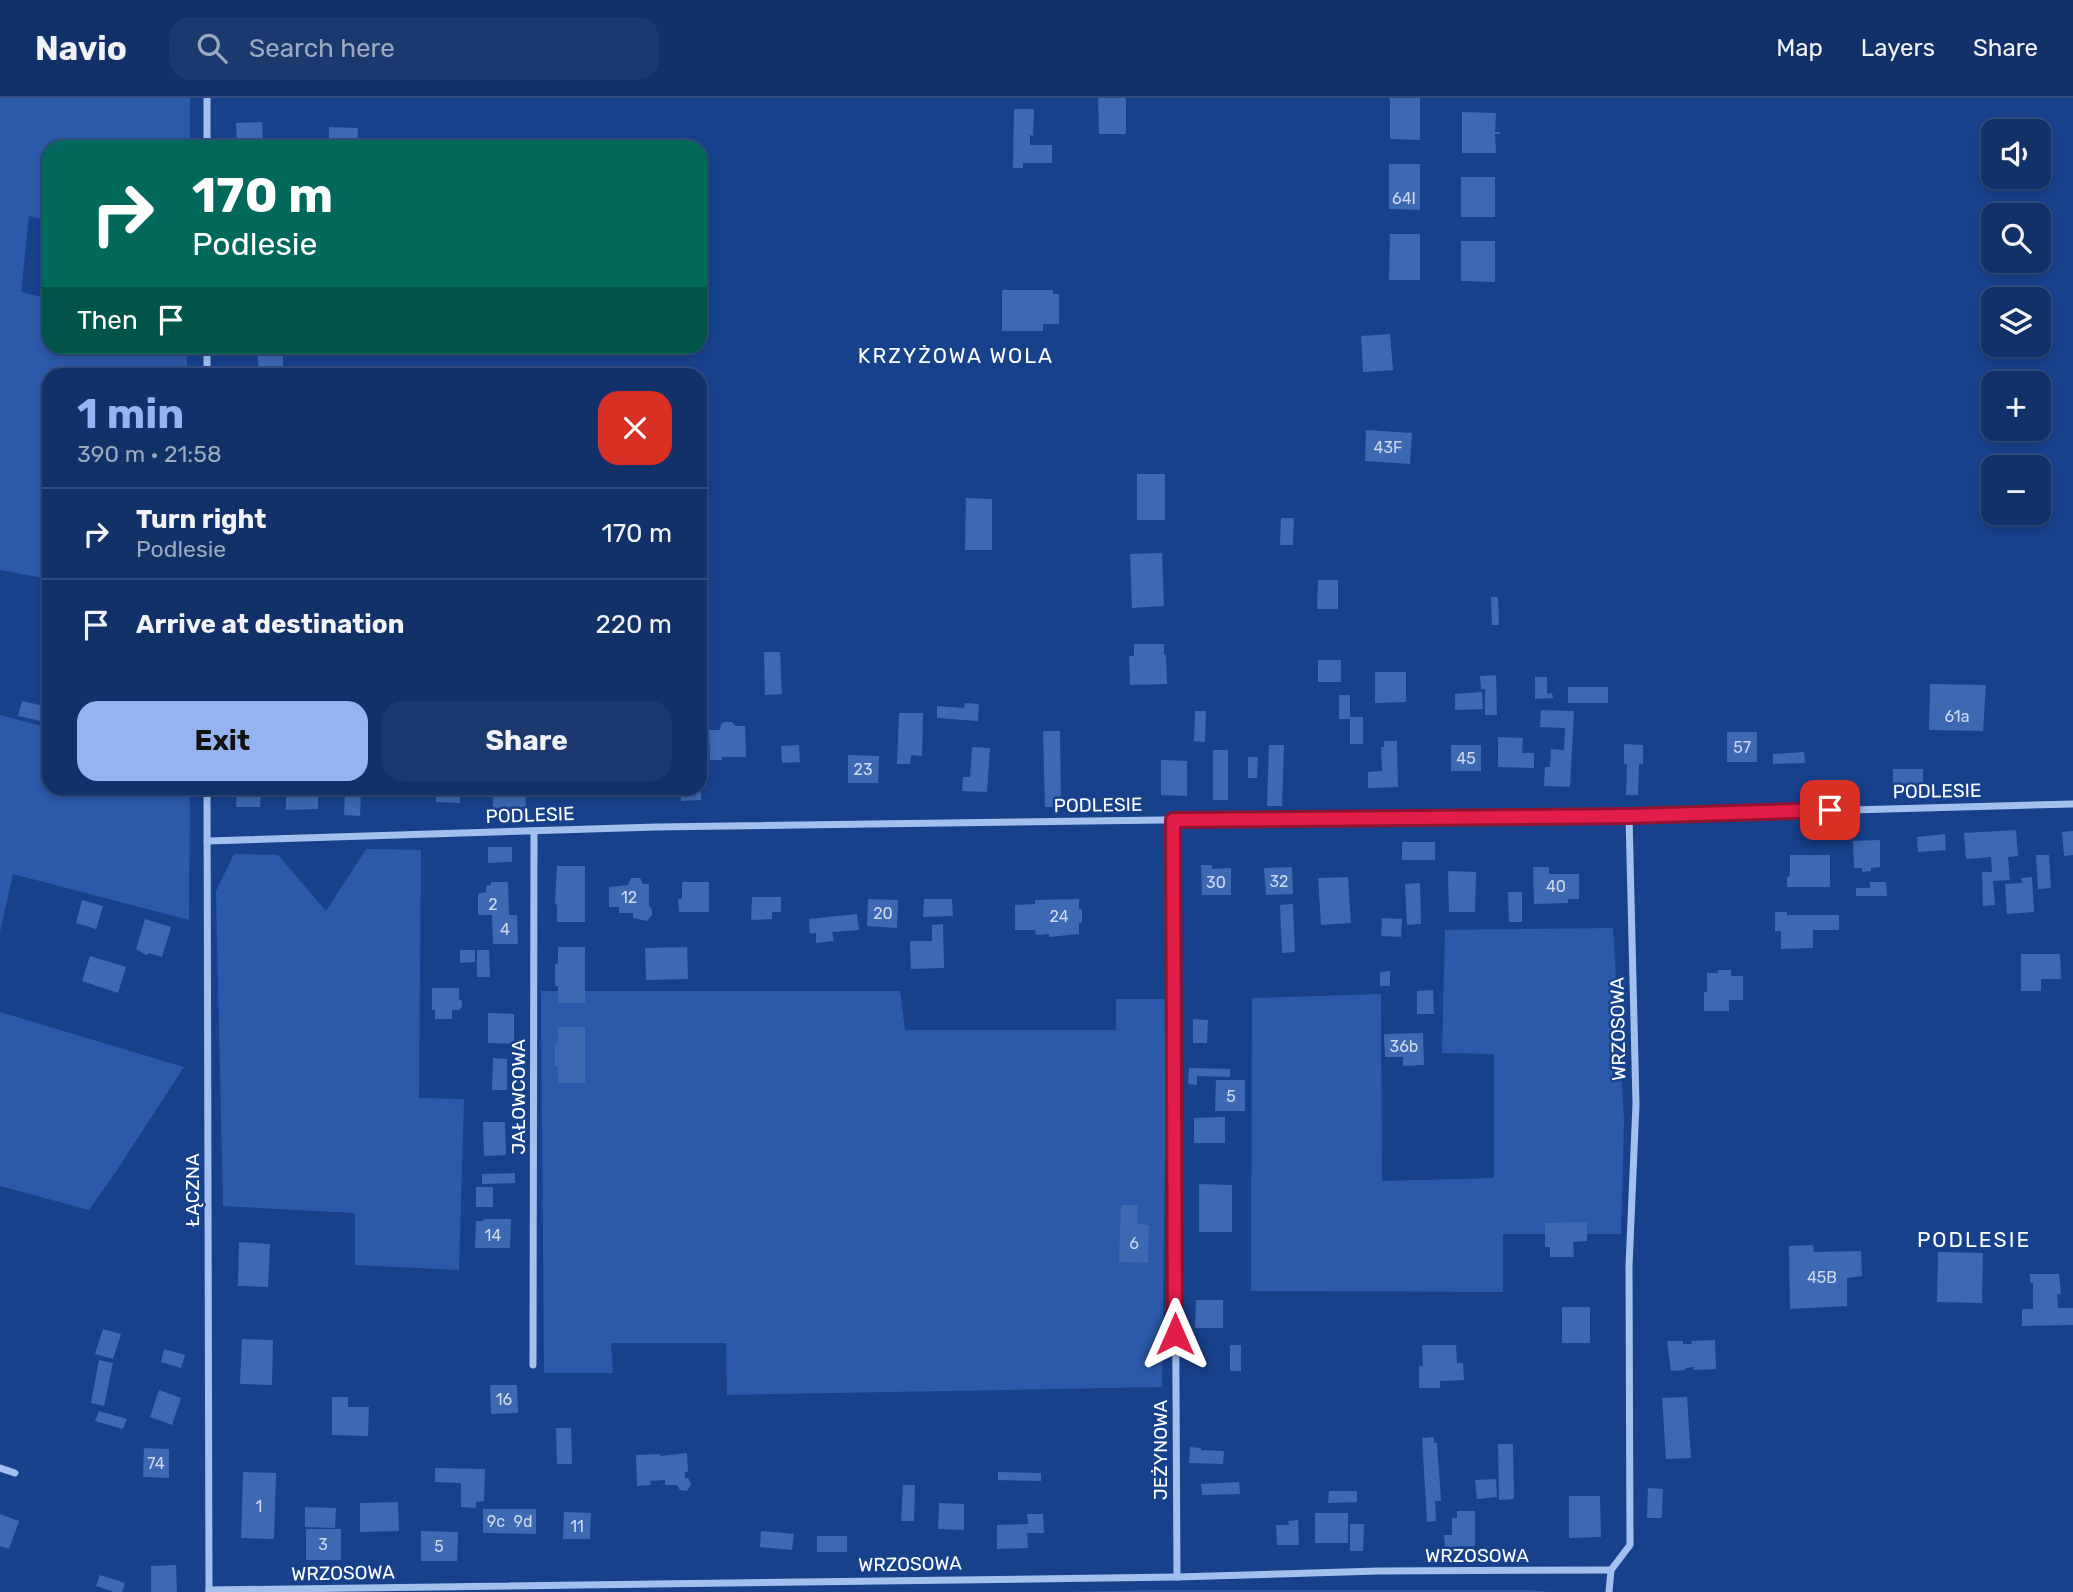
<!DOCTYPE html>
<html lang="en">
<head>
<meta charset="utf-8">
<style>
  :root { --surface:#123169; --page:#1b396f; --text:#f1f3f6; --muted:#9ca9c0; --line:#314c7d; --accent:#95b2f1 }
  body { margin:0; font-family:Rubik,sans-serif; background:var(--page); color:var(--text); height:100vh; display:flex; flex-direction:column; font-size:26px; white-space:nowrap }
  * { box-sizing:border-box; margin:0 }
  p { font-size:23px; color:var(--muted) }
  .icon { flex:none; width:38px; height:38px; fill:none; stroke:currentColor; stroke-width:2; stroke-linecap:round; stroke-linejoin:round }
  .map { position:relative; flex:1; overflow:hidden }
  .details { position:absolute; left:42px; top:270px; width:665px; height:427px; display:flex; flex-direction:column; background:var(--surface); border-radius:21px; box-shadow:0 4px 10px #0003,0 0 0 2px var(--line) }
  .details>* { flex:none }
  .guide { position:absolute; left:42px; top:42px; width:665px; height:214px; border-radius:21px; box-shadow:0 4px 10px #0003,0 0 0 2px var(--line); background:#00695c; color:#fff; overflow:hidden }
  .tools { position:absolute; left:1981px; top:21px; display:grid; gap:14px }
  .tools a { display:grid; place-items:center; width:70px; height:70px; border-radius:14px; background:var(--surface); box-shadow:0 4px 10px #0003,0 0 0 2px var(--line); font-size:35px }
  .pin { position:absolute; display:grid; place-items:center; width:60px; height:60px; color:#fff; margin:-30px; border-radius:14px; box-shadow:0 4px 10px #0006 }
  .me { position:absolute; width:77px; margin:-38px; rotate:0deg; stroke-linejoin:round; filter:drop-shadow(0 0 5px #0008) }
  .turn { display:flex; align-items:center; gap:24px; height:147px; padding:0 35px; font-size:32px }
  .turn .icon { width:91px; height:91px; stroke-width:2.5 }
  .turn b { display:block; font-size:49px; line-height:60px }
  .then { display:flex; align-items:center; height:66px; padding:0 35px; background:#0003; gap:14px; font-size:26px }
  .round { display:grid; place-items:center; flex:none; width:74px; height:74px; border-radius:21px; background:var(--page) }
  .head { display:flex; align-items:center; justify-content:space-between; height:119px; padding:0 35px }
  h1 { font-size:42px; font-weight:700; line-height:52px; color:var(--accent) }
  .action { display:flex; gap:14px; margin-top:auto; padding:14px 35px }
  .action a { flex:1; height:80px; border-radius:21px; background:var(--accent); color:#111; font-size:28px; font-weight:700; line-height:80px; text-align:center }
  .action a+a { background:var(--page); color:var(--text) }
  ul { padding:0; list-style:none }
  li { display:flex; align-items:center; gap:21px; height:91px; padding:0 35px; border-top:2px solid var(--line) }
  li div { flex:1 }
  li b { display:block; font-size:26px }
  li em { font-style:normal }
  header { display:flex; align-items:center; gap:42px; box-sizing:border-box; height:98px; padding:0 35px; background:var(--surface); border-bottom:2px solid var(--line) }
  header strong { font-size:33px }
  nav { display:flex; gap:38px; margin-inline-start:auto; font-size:24px }
  .search { width:490px; height:63px; background:var(--page); display:flex; align-items:center; gap:18px; box-sizing:border-box; padding:0 24px; border-radius:21px; color:var(--muted); font-size:26px }
  .map>svg:first-child { display:block }
  .green { fill:#2b5aaa }
  .building { fill:#3d68b2 }
  .lines { fill:none; stroke-linecap:round; stroke-linejoin:round }
  .minor { stroke:#a3bfee; stroke-width:7 }
  .route-casing { stroke:#92132f; stroke-width:18 }
  .route { stroke:#e11d48; stroke-width:12 }
  .labels { text-anchor:middle; dominant-baseline:central; stroke-width:5; stroke-linejoin:round; paint-order:stroke }
  .number-label { font-size:16px; fill:#ced9ec }
  .street-label { font-size:19px; fill:#fff; stroke:#18418c }
  .neighbourhood-label { font-size:21px; letter-spacing:2px; fill:#fff; stroke:#18418c }
</style>
</head>
<body>
<header>
<strong>Navio</strong>
<div class="search"><svg class="icon" aria-label="search" viewBox="0 0 24 24"><circle cx="10" cy="10" r="6"/><path d="M15 15l6 6"/></svg>Search here</div>
<nav><a>Map</a><a>Layers</a><a>Share</a></nav>
</header>
<div class="map">
<svg width="2073" height="1494" viewBox="0 0 2073 1494">
  <rect width="100%" height="100%" fill="#18418c"/>
  <g class="green">
    <polygon points="0,0 190,0 190,49 49,49 49,123 29,118 21,194 49,201 49,248 187,249 187,276 49,276 49,481 0,472"/>
    <polygon points="0,617 49,630 49,690 190,690 189,822 13,776 0,834"/>
    <polygon points="366,751 421,752 419,1000 464,1001 459,1172 355,1167 355,1115 223,1108 216,793 234,756 278,757 326,813"/>
    <polygon points="1613,830 1624,1022 1621,1136 1503,1136 1503,1194 1251,1193 1252,900 1381,896 1382,1083 1494,1080 1494,956 1442,955 1445,832"/>
    <polygon points="541,893 900,893 905,932 1116,932 1116,901 1167,901 1162,1289 727,1297 726,1245 611,1245 613,1275 544,1275"/>
    <polygon points="0,914 184,969 115,1075 89,1112 0,1088"/>
    <polygon points="1154,1492 1527,1492 1551,1494 1063,1494"/>
  </g>
  <g class="building">
    <polygon points="1098,0 1126,0 1126,36 1099,36"/>
    <polygon points="1390,0 1420,0 1420,42 1390,41"/>
    <polygon points="1014,11 1034,11 1033,38 1030,37 1030,47 1052,47 1052,65 1023,65 1023,70 1013,70"/>
    <polygon points="1462,14 1496,15 1495,34 1500,34 1500,36 1495,36 1496,55 1462,55"/>
    <polygon points="262,24 263,49 237,49 236,25"/>
    <polygon points="329,29 358,30 357,49 325,49 325,42 329,42"/>
    <polygon points="1389,66 1420,66 1420,112 1389,111"/>
    <rect x="1461" y="79" width="34" height="40"/>
    <polygon points="1390,136 1420,136 1420,182 1389,182"/>
    <polygon points="1461,143 1495,143 1495,184 1461,183"/>
    <polygon points="1002,192 1053,192 1053,196 1059,196 1059,226 1043,226 1043,233 1002,233"/>
    <polygon points="1390,236 1393,272 1363,274 1361,238"/>
    <polygon points="258,248 283,249 283,276 258,276"/>
    <polygon points="1366,332 1412,335 1410,366 1365,363"/>
    <rect x="1137" y="376" width="28" height="46"/>
    <polygon points="966,400 992,401 992,452 965,452"/>
    <polygon points="1281,420 1294,420 1293,447 1280,447"/>
    <polygon points="1162,455 1164,508 1132,510 1130,456"/>
    <polygon points="1318,482 1338,482 1338,511 1317,511"/>
    <polygon points="1491,499 1498,499 1499,527 1492,527"/>
    <polygon points="1134,546 1164,546 1164,557 1166,557 1167,586 1130,587 1129,558 1134,558"/>
    <polygon points="764,554 780,554 782,596 765,597"/>
    <rect x="1318" y="562" width="23" height="22"/>
    <polygon points="1375,574 1406,574 1406,604 1375,605"/>
    <polygon points="1496,577 1497,617 1485,617 1485,591 1481,591 1480,578"/>
    <polygon points="1535,579 1547,579 1547,596 1552,595 1553,600 1535,601"/>
    <polygon points="1930,586 1986,587 1983,633 1929,632"/>
    <rect x="1568" y="589" width="40" height="16"/>
    <polygon points="1482,594 1483,611 1455,612 1455,596"/>
    <polygon points="1339,597 1350,597 1350,619 1363,619 1363,646 1350,646 1350,621 1339,621"/>
    <polygon points="22,603 49,609 45,624 18,618"/>
    <polygon points="965,605 979,606 978,623 937,620 937,608 964,610"/>
    <polygon points="1541,612 1574,613 1570,689 1544,688 1545,669 1550,669 1551,651 1564,652 1565,630 1540,629"/>
    <polygon points="1195,613 1206,613 1205,644 1194,643"/>
    <polygon points="899,615 923,615 922,658 911,657 910,666 897,666"/>
    <polygon points="724,624 732,624 735,628 745,628 746,659 722,659 722,662 710,662 709,632 720,632 721,626"/>
    <polygon points="1043,633 1060,633 1061,709 1045,709"/>
    <rect x="1727" y="634" width="30" height="30"/>
    <polygon points="1498,639 1523,640 1522,655 1534,655 1534,670 1498,669"/>
    <polygon points="1384,643 1397,643 1398,689 1368,690 1368,674 1382,673 1381,649 1384,649"/>
    <polygon points="1624,646 1643,647 1643,666 1639,666 1638,697 1626,697 1627,666 1624,666"/>
    <polygon points="799,647 800,664 782,665 781,648"/>
    <polygon points="1269,647 1284,647 1282,708 1267,708"/>
    <rect x="1451" y="647" width="30" height="26"/>
    <polygon points="972,649 990,650 987,694 962,693 963,679 970,679"/>
    <rect x="1213" y="652" width="15" height="50"/>
    <polygon points="1804,654 1805,665 1773,666 1773,656"/>
    <polygon points="848,657 879,658 878,685 848,685"/>
    <polygon points="1248,659 1258,659 1257,680 1248,680"/>
    <polygon points="1161,662 1187,663 1187,698 1161,697"/>
    <polygon points="1893,671 1923,671 1923,686 1893,685"/>
    <polygon points="237,690 261,690 260,709 236,709"/>
    <polygon points="286,690 318,690 318,711 286,712"/>
    <polygon points="345,690 361,690 360,718 344,717"/>
    <polygon points="493,690 525,690 526,709 493,710"/>
    <polygon points="681,690 701,690 701,702 681,703"/>
    <polygon points="436,692 460,693 460,705 436,704"/>
    <polygon points="2016,732 2018,758 2008,759 2010,782 1993,783 1995,807 1983,808 1982,774 1992,774 1991,759 1966,761 1964,735"/>
    <polygon points="2073,733 2073,757 2064,758 2062,734"/>
    <polygon points="1945,736 1946,752 1918,754 1917,739"/>
    <polygon points="1880,742 1880,769 1871,770 1871,773 1862,774 1862,770 1854,770 1853,743"/>
    <rect x="1402" y="744" width="33" height="18"/>
    <polygon points="488,749 512,749 512,764 488,765"/>
    <polygon points="1790,757 1830,757 1830,789 1787,789 1787,779 1790,778"/>
    <polygon points="2036,757 2049,757 2051,790 2038,791"/>
    <polygon points="1201,767 1212,767 1212,771 1231,770 1231,797 1202,797"/>
    <polygon points="557,768 585,768 585,824 557,824 557,807 555,806"/>
    <polygon points="1292,769 1293,796 1266,797 1264,770"/>
    <polygon points="1533,769 1549,769 1549,776 1579,776 1579,801 1568,801 1568,805 1534,806"/>
    <polygon points="1448,773 1476,774 1475,814 1449,814"/>
    <polygon points="1348,779 1351,825 1321,827 1318,780"/>
    <polygon points="2032,779 2034,814 2007,816 2005,786 2022,785 2021,780"/>
    <polygon points="631,780 640,780 643,786 649,786 649,808 652,811 652,817 647,823 633,820 633,815 619,815 619,809 609,809 609,789 628,787"/>
    <polygon points="491,784 508,784 509,817 517,817 518,846 493,846 492,817 478,817 478,796 486,794 486,788 491,787"/>
    <polygon points="682,784 709,784 709,814 679,814 678,801 682,801"/>
    <polygon points="1870,784 1886,784 1887,798 1856,798 1856,790 1870,790"/>
    <polygon points="1420,785 1421,826 1407,827 1405,786"/>
    <polygon points="1508,794 1522,794 1522,824 1509,824"/>
    <polygon points="752,799 781,799 781,814 772,814 772,821 751,822"/>
    <polygon points="868,801 898,802 897,830 867,828"/>
    <polygon points="924,801 952,801 953,818 923,819"/>
    <polygon points="1079,801 1079,811 1082,811 1082,825 1079,825 1079,836 1049,839 1049,836 1036,837 1035,832 1015,832 1015,807 1035,806 1035,802"/>
    <polygon points="82,802 103,808 96,831 76,825"/>
    <polygon points="1293,806 1295,854 1282,855 1280,807"/>
    <polygon points="1775,814 1787,814 1787,817 1839,817 1839,832 1813,832 1813,850 1781,851 1781,833 1775,833"/>
    <polygon points="857,816 859,832 832,834 834,843 816,845 816,835 810,836 809,821"/>
    <polygon points="1382,820 1402,821 1401,839 1381,838"/>
    <polygon points="145,821 171,829 162,859 149,855 146,857 136,851"/>
    <polygon points="943,826 944,870 911,871 910,843 932,843 932,827"/>
    <polygon points="558,849 585,849 585,905 558,905 558,888 555,888 555,866 558,866"/>
    <polygon points="687,849 688,881 646,882 645,850"/>
    <polygon points="460,852 475,852 475,864 460,865"/>
    <polygon points="477,852 489,852 490,879 477,879"/>
    <polygon points="2021,856 2060,856 2061,881 2041,881 2041,893 2021,893"/>
    <polygon points="90,858 126,869 118,895 82,883"/>
    <polygon points="1718,872 1731,872 1731,878 1743,878 1743,902 1729,902 1729,913 1704,913 1704,894 1707,894 1707,875 1718,875"/>
    <polygon points="1390,873 1390,888 1380,888 1380,874"/>
    <polygon points="432,890 459,890 459,901 462,903 462,909 459,912 452,912 452,921 435,921 435,912 432,912"/>
    <polygon points="1433,892 1434,916 1417,916 1417,893"/>
    <polygon points="488,915 514,916 514,946 488,945"/>
    <polygon points="1193,921 1208,922 1207,945 1193,945"/>
    <polygon points="558,929 585,929 585,985 558,985 558,968 555,968 555,946 558,946"/>
    <polygon points="1423,935 1424,967 1403,968 1403,959 1385,959 1384,936"/>
    <polygon points="493,960 507,961 507,992 492,992"/>
    <polygon points="1189,970 1230,971 1230,979 1197,978 1197,987 1188,986"/>
    <polygon points="1216,982 1245,982 1245,1013 1215,1013"/>
    <polygon points="1225,1019 1225,1045 1194,1045 1194,1020"/>
    <polygon points="483,1024 505,1024 506,1057 484,1058"/>
    <polygon points="515,1075 515,1085 482,1086 482,1076"/>
    <polygon points="1199,1086 1232,1087 1232,1134 1199,1134"/>
    <rect x="476" y="1089" width="17" height="20"/>
    <polygon points="1121,1107 1138,1107 1137,1126 1149,1127 1148,1165 1119,1164"/>
    <polygon points="484,1121 511,1121 510,1150 475,1150 476,1123 483,1123"/>
    <polygon points="1587,1124 1587,1143 1573,1144 1574,1159 1550,1159 1550,1149 1545,1149 1545,1125"/>
    <polygon points="239,1144 270,1146 268,1189 238,1188"/>
    <polygon points="1813,1147 1814,1154 1861,1153 1862,1178 1847,1180 1847,1208 1790,1211 1789,1148"/>
    <polygon points="1938,1154 1983,1155 1982,1205 1937,1204"/>
    <polygon points="2030,1176 2059,1176 2061,1196 2057,1196 2058,1210 2073,1210 2073,1227 2022,1228 2022,1211 2033,1211 2033,1185 2030,1185"/>
    <polygon points="1196,1202 1223,1202 1223,1230 1195,1230"/>
    <rect x="1562" y="1209" width="28" height="36"/>
    <polygon points="103,1231 121,1236 113,1261 95,1256"/>
    <polygon points="242,1241 273,1242 272,1287 240,1286"/>
    <polygon points="1715,1242 1716,1271 1693,1272 1694,1269 1685,1270 1685,1272 1671,1273 1667,1243 1683,1243 1683,1246 1692,1246 1691,1243"/>
    <rect x="1230" y="1247" width="11" height="26"/>
    <polygon points="1422,1247 1456,1247 1457,1265 1463,1265 1464,1282 1440,1283 1440,1290 1419,1290 1419,1268 1423,1268"/>
    <polygon points="164,1251 185,1257 181,1270 161,1264"/>
    <polygon points="99,1262 113,1265 104,1308 91,1305"/>
    <polygon points="490,1287 517,1287 518,1315 491,1316"/>
    <polygon points="159,1292 181,1300 172,1327 150,1319"/>
    <polygon points="332,1299 348,1299 348,1309 369,1309 368,1338 332,1337"/>
    <polygon points="1687,1299 1691,1360 1666,1361 1662,1300"/>
    <polygon points="99,1313 127,1321 123,1331 95,1323"/>
    <polygon points="556,1330 571,1330 572,1366 557,1366"/>
    <polygon points="1434,1339 1434,1345 1437,1345 1441,1403 1435,1403 1436,1423 1427,1424 1422,1340"/>
    <polygon points="1498,1346 1513,1346 1514,1401 1499,1402"/>
    <polygon points="1190,1349 1201,1350 1201,1352 1224,1353 1223,1366 1189,1365"/>
    <polygon points="144,1350 169,1351 169,1380 143,1379"/>
    <polygon points="687,1355 688,1374 685,1374 685,1380 688,1380 691,1386 687,1393 680,1392 677,1387 665,1387 665,1382 650,1383 651,1387 637,1388 636,1357 661,1356 660,1358"/>
    <polygon points="435,1370 485,1371 484,1403 476,1404 476,1410 461,1409 461,1385 435,1384"/>
    <polygon points="243,1374 276,1375 274,1441 241,1440"/>
    <polygon points="998,1374 1041,1375 1041,1383 998,1382"/>
    <polygon points="1496,1381 1497,1399 1477,1401 1475,1382"/>
    <polygon points="1239,1384 1240,1396 1202,1397 1201,1386"/>
    <polygon points="903,1387 915,1387 914,1423 901,1423"/>
    <polygon points="1648,1390 1663,1391 1662,1420 1647,1420"/>
    <polygon points="1329,1393 1357,1393 1357,1404 1328,1405"/>
    <polygon points="1569,1398 1600,1398 1601,1439 1569,1440"/>
    <polygon points="398,1404 399,1433 360,1434 360,1405"/>
    <polygon points="939,1405 964,1406 964,1432 938,1431"/>
    <polygon points="305,1409 336,1410 335,1430 305,1429"/>
    <polygon points="483,1411 536,1411 536,1436 483,1435"/>
    <polygon points="1457,1413 1475,1413 1475,1448 1445,1449 1444,1437 1452,1437 1452,1420 1457,1420"/>
    <polygon points="564,1414 591,1415 590,1441 563,1441"/>
    <rect x="1315" y="1415" width="33" height="30"/>
    <polygon points="0,1416 19,1423 9,1451 0,1448"/>
    <polygon points="1027,1416 1043,1416 1044,1435 1027,1435 1028,1450 997,1451 997,1427 1028,1426"/>
    <polygon points="1298,1422 1299,1447 1277,1447 1276,1427 1289,1427 1288,1423"/>
    <polygon points="1350,1426 1364,1426 1363,1453 1350,1453"/>
    <rect x="306" y="1431" width="35" height="31"/>
    <polygon points="421,1433 458,1434 457,1463 421,1463"/>
    <polygon points="761,1433 794,1436 792,1452 760,1449"/>
    <rect x="817" y="1438" width="30" height="16"/>
    <polygon points="176,1467 177,1494 151,1494 151,1468"/>
    <polygon points="100,1477 125,1485 122,1494 114,1494 96,1488"/>
  </g>
  <g class="lines">
    <g class="minor">
      <polyline points="207,49 207,0"/>
      <polyline points="207,276 207,248"/>
      <polyline points="207,690 209,1494"/>
      <polyline points="1173,722 1177,1479"/>
      <polyline points="207,743 656,729 1379,719 1629,718 2073,706"/>
      <polyline points="533,1267 534,733"/>
      <polyline points="0,1370 15,1375"/>
      <polyline points="209,1492 1177,1479 1378,1473 1611,1472"/>
      <polyline points="1609,1494 1611,1472 1630,1447 1629,1168 1636,1006 1629,718"/>
    </g>
  </g>
  <g class="lines">
    <defs>
      <polyline id="route" points="1175,1236 1173,722 1629,718 1830,712"/>
    </defs>
    <use href="#route" class="route-casing"/>
    <use href="#route" class="route"/>
  </g>
  <g class="labels">
    <g class="number-label">
      <text x="1404" y="100">64I</text>
      <text x="1388" y="349">43F</text>
      <text x="1957" y="618">61a</text>
      <text x="1742" y="649">57</text>
      <text x="1466" y="660">45</text>
      <text x="863" y="671">23</text>
      <text x="1279" y="783">32</text>
      <text x="1216" y="784">30</text>
      <text x="1556" y="788">40</text>
      <text x="629" y="799">12</text>
      <text x="493" y="806">2</text>
      <text x="883" y="815">20</text>
      <text x="1059" y="818">24</text>
      <text x="505" y="831">4</text>
      <text x="1404" y="948">36b</text>
      <text x="1231" y="998">5</text>
      <text x="493" y="1137">14</text>
      <text x="1134" y="1145">6</text>
      <text x="1822" y="1179">45B</text>
      <text x="504" y="1301">16</text>
      <text x="156" y="1365">74</text>
      <text x="259" y="1408">1</text>
      <text x="496" y="1423">9c</text>
      <text x="523" y="1423">9d</text>
      <text x="577" y="1428">11</text>
      <text x="323" y="1446">3</text>
      <text x="439" y="1448">5</text>
    </g>
    <g class="street-label">
      <text transform="translate(1937 693) rotate(-1)">PODLESIE</text>
      <text transform="translate(1098 707) rotate(-1)">PODLESIE</text>
      <text transform="translate(530 717) rotate(-2)">PODLESIE</text>
      <text transform="translate(1618 931) rotate(-91)">WRZOSOWA</text>
      <text transform="translate(518 999) rotate(-90)">JAŁOWCOWA</text>
      <text transform="translate(192 1092) rotate(-90)">ŁĄCZNA</text>
      <text transform="translate(1160 1352) rotate(-90)">JEŻYNOWA</text>
      <text x="1477" y="1457">WRZOSOWA</text>
      <text transform="translate(910 1466) rotate(-1)">WRZOSOWA</text>
      <text transform="translate(343 1475) rotate(-1)">WRZOSOWA</text>
    </g>
    <g class="neighbourhood-label">
      <text x="956" y="257">KRZYŻOWA WOLA</text>
      <text x="1974" y="1141">PODLESIE</text>
    </g>
  </g>
</svg>
<div class="tools">
<a><svg class="icon" aria-label="sound" viewBox="0 0 24 24"><path d="M4 9h4l5-4v14l-5-4H4zM17 9q2 3 0 6"/></svg></a>
<a><svg class="icon" aria-label="search" viewBox="0 0 24 24"><circle cx="10" cy="10" r="6"/><path d="M15 15l6 6"/></svg></a>
<a><svg class="icon" aria-label="layers" viewBox="0 0 24 24"><path d="M12 4l9 5-9 5-9-5zM3 14l9 5 9-5"/></svg></a>
<a>+</a>
<a>−</a>
</div>
<div class="pin" style="left:1830px;top:712px;background:#d93025"><svg class="icon" aria-label="arrive" viewBox="0 0 24 24"><path d="M6 21V4h12l-3 4 3 4H6"/></svg></div>
<svg class="me" style="left:1175px;top:1236px" viewBox="-20 -20 40 40"><path d="M0-17L14 15 0 8-14 15z" fill="#e11d48" stroke="#fff" stroke-width="4"/></svg>
<div class="guide">
<div class="turn"><svg class="icon" aria-label="right" viewBox="0 0 24 24"><path d="M7 20v-9h11M14 6l5 5-5 5"/></svg><div><b>170 m</b>Podlesie</div></div>
<div class="then">Then<svg class="icon" aria-label="arrive" viewBox="0 0 24 24"><path d="M6 21V4h12l-3 4 3 4H6"/></svg></div>
</div>
<section class="details">
<div class="head"><div><h1>1 min</h1><p>390 m · 21:58</p></div><a class="round" style="background:#d93025;color:#fff"><svg class="icon" aria-label="close" viewBox="0 0 24 24"><path d="M6 6l12 12M18 6L6 18"/></svg></a></div>
<ul>
<li><svg class="icon" aria-label="right" viewBox="0 0 24 24"><path d="M7 20v-9h11M14 6l5 5-5 5"/></svg><div><b>Turn right</b><p>Podlesie</p></div><em>170 m</em></li>
<li><svg class="icon" aria-label="arrive" viewBox="0 0 24 24"><path d="M6 21V4h12l-3 4 3 4H6"/></svg><div><b>Arrive at destination</b></div><em>220 m</em></li>
</ul>
<div class="action"><a>Exit</a><a>Share</a></div>
</section>
</div>
</body>
</html>
